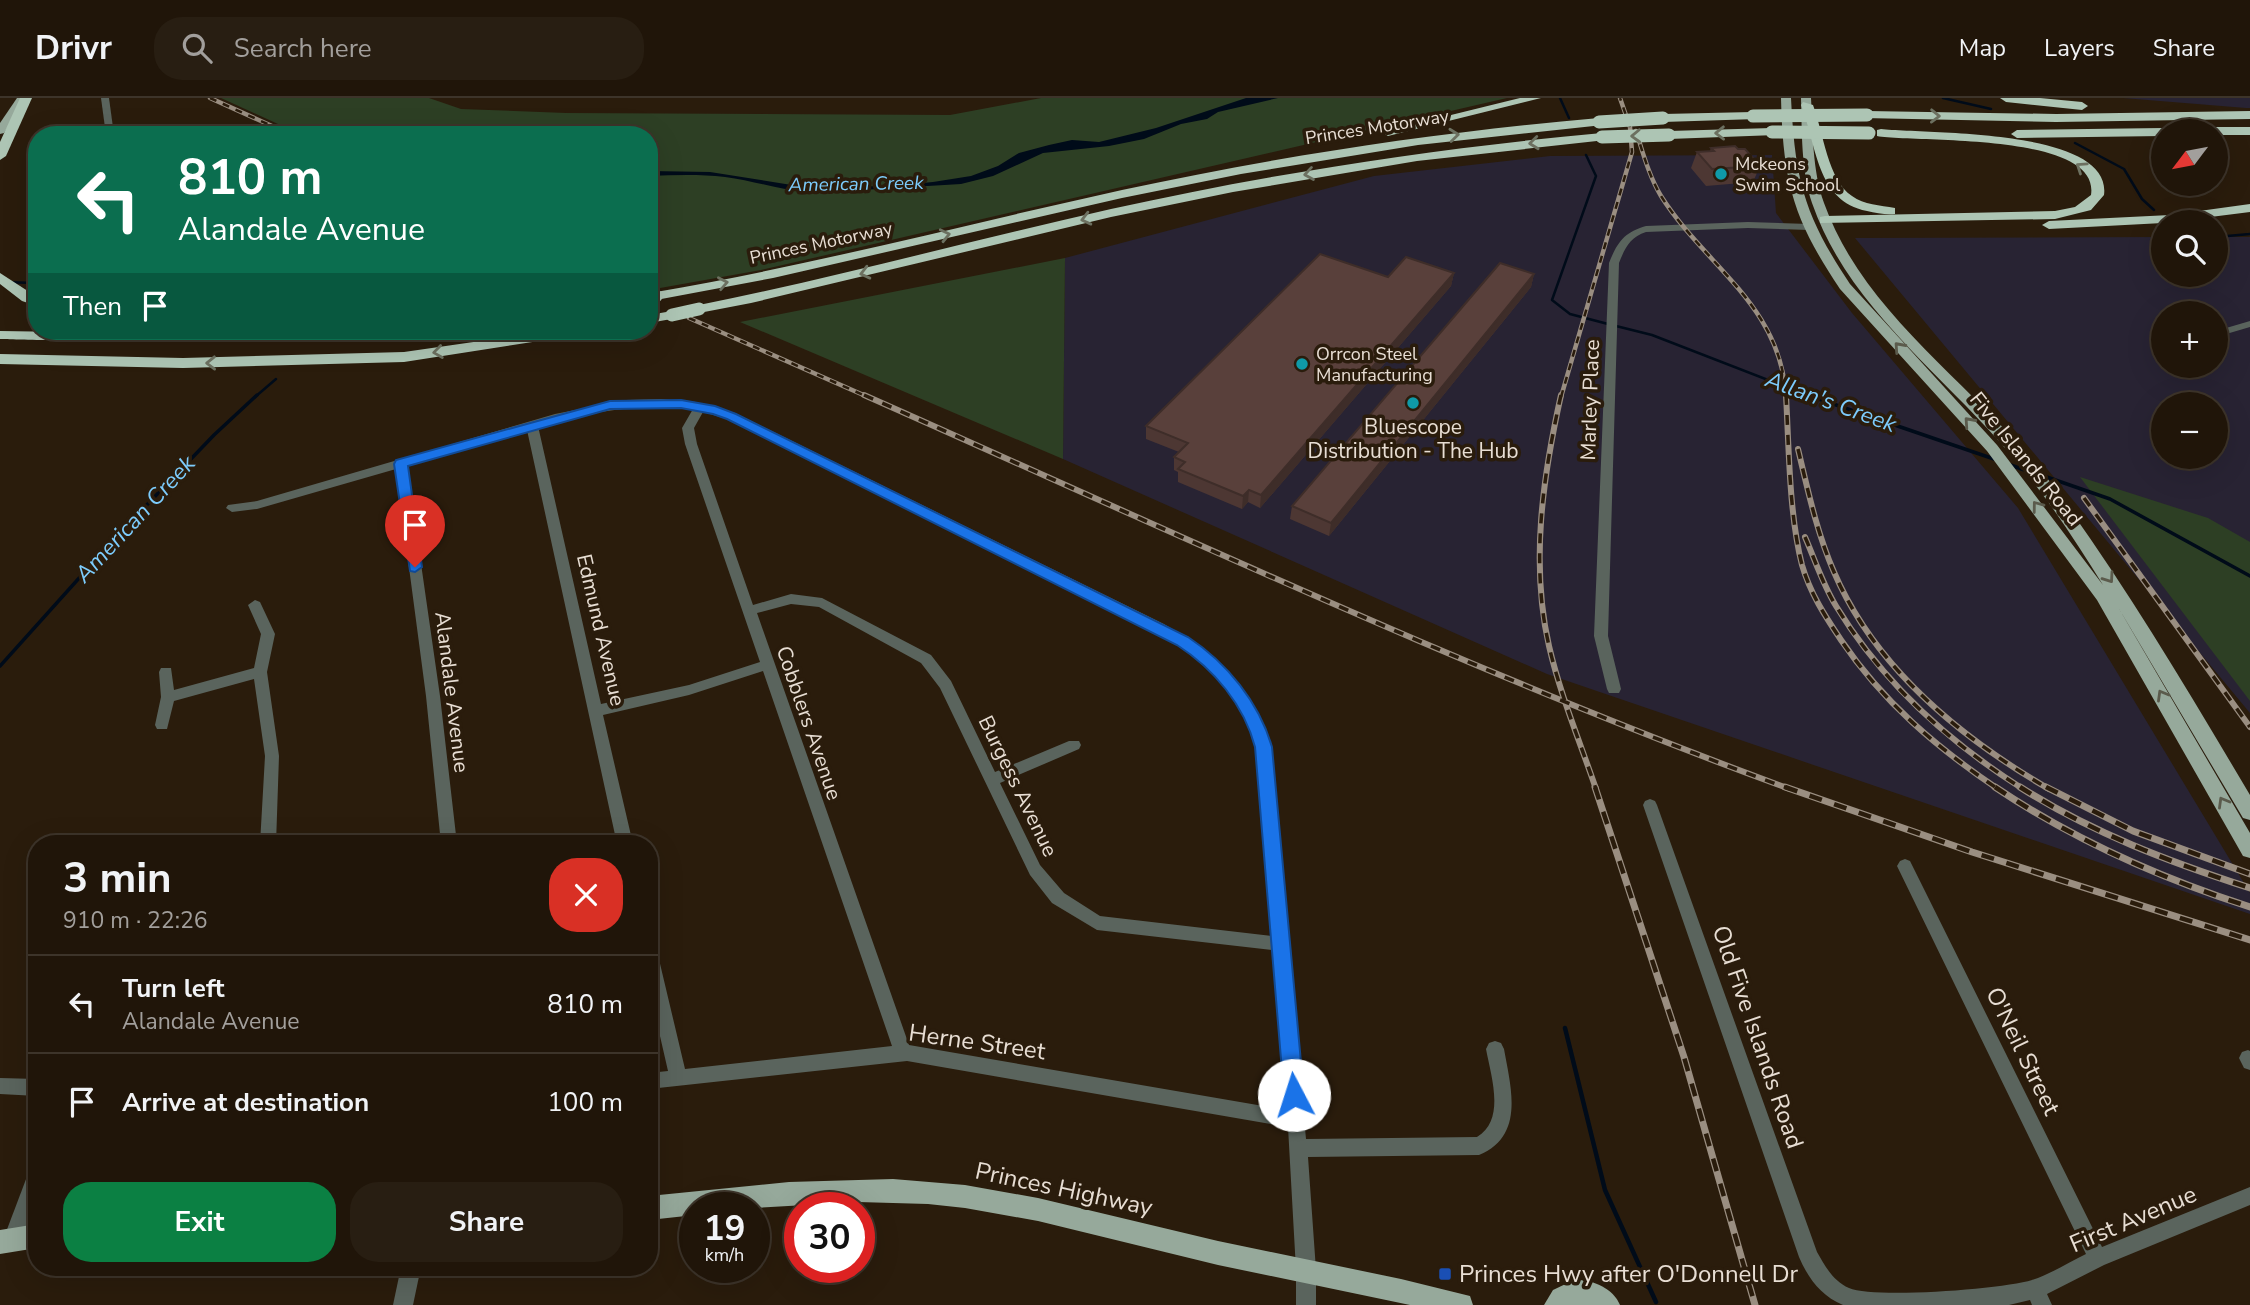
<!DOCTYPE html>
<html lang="en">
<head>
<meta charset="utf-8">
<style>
  :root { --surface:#201509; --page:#281e12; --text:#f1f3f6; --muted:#a29f9c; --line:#3d342a; --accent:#0b8043 }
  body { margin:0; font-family:"Nunito Sans",sans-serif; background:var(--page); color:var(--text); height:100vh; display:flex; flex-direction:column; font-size:26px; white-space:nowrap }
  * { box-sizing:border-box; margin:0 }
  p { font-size:23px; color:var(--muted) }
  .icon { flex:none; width:38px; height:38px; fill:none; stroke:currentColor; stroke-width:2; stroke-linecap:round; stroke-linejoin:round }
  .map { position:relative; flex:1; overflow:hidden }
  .panel { position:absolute; left:28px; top:737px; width:630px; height:441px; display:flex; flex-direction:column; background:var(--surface); border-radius:28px; box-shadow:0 7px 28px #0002,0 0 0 2px var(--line) }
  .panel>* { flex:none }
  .guide { position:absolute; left:28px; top:28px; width:630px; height:214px; border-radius:28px; box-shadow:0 7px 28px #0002,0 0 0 2px var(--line); background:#0b6e4f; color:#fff; overflow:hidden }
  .needle { width:46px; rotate:238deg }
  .fabs { position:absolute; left:2151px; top:21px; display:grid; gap:14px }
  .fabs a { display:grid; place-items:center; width:77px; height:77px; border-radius:50%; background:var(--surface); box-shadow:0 7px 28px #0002,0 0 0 2px var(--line); font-size:35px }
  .speed { position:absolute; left:679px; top:1094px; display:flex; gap:14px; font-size:35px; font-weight:700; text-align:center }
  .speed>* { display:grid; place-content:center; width:91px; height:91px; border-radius:50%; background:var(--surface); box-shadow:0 7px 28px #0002,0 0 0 2px var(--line); line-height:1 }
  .speed small { font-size:18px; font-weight:400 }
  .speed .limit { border:10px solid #d22; background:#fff; color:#111 }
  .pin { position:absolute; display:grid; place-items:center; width:60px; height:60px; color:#fff; margin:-72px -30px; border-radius:50% 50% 50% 0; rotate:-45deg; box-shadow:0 0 7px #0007 }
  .pin .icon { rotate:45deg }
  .me { position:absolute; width:77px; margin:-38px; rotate:355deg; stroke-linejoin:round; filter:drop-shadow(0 0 5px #0008) }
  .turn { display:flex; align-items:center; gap:24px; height:147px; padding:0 35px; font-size:32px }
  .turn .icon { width:91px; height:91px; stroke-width:2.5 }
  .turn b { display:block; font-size:49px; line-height:60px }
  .then { display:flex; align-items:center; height:66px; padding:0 35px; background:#0003; gap:14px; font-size:26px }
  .round { display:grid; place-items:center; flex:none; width:74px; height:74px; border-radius:28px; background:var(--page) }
  .overview { display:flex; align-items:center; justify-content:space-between; height:119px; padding:0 35px }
  h1 { font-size:42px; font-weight:700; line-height:52px }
  .action { display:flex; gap:14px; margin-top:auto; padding:14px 35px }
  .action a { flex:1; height:80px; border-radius:28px; background:var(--accent); color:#fff; font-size:28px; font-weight:700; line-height:80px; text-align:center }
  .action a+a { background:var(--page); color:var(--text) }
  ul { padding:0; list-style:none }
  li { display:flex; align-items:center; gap:21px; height:98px; padding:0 35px; border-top:2px solid var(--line) }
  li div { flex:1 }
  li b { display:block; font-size:26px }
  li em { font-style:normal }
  header { display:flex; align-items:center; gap:42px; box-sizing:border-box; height:98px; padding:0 35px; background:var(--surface); border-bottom:2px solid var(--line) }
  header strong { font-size:33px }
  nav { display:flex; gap:38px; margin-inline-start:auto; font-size:24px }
  .search { width:490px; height:63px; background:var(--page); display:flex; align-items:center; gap:18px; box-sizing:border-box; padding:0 24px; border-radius:28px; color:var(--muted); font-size:26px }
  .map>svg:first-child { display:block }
  .industrial { fill:#282333; fill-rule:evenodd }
  .green { fill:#2d3f24 }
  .water { fill:#000b19 }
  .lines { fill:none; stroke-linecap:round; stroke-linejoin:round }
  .stream-far2 { stroke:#000b19; stroke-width:2.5 }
  .stream-far1 { stroke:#000b19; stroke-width:3.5 }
  .stream { stroke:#000b19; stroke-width:4.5 }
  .minor { fill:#5a645d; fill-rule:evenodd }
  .major { fill:#96a99b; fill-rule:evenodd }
  .highway { fill:#adc5b4; fill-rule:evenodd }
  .rail-far2-casing { stroke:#9a8e81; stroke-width:4.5 }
  .rail-far1-casing { stroke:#9a8e81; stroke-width:6 }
  .rail-casing { stroke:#9a8e81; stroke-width:7 }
  .rail-far2 { stroke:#2a1c0c; stroke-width:2.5; stroke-dasharray:7; stroke-linecap:butt }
  .rail-far1 { stroke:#2a1c0c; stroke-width:3.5; stroke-dasharray:10; stroke-linecap:butt }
  .rail { stroke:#2a1c0c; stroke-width:4.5; stroke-dasharray:13; stroke-linecap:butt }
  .highway-bridge { stroke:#adc5b4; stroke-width:13 }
  .wall { fill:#4d3733 }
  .shaded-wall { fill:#3e2d29 }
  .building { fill:#59403b; stroke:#3e2d29; stroke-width:2 }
  .oneway { stroke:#6c7060 }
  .oneway2 { stroke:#5b5b4c }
  .route { fill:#1a73e8; stroke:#114b97; stroke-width:2 }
  .culture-dot { fill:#0f9aa8; stroke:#2a1c0c; stroke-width:2.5 }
  .transit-dot { fill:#1a4fb4; stroke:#2a1c0c; stroke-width:2.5 }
  .labels { text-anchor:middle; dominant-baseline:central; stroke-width:7; stroke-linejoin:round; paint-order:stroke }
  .far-street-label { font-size:18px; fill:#e8ded4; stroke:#2a1c0c }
  .far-poi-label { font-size:18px; fill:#e8ded4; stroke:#2a1c0c; text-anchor:start }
  .far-water-label { font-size:19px; font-style:italic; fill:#7dccfc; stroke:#2a1c0c }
  .street-label { font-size:21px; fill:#e8ded4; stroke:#2a1c0c }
  .poi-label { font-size:21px; fill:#e8ded4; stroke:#2a1c0c }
  .water-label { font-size:23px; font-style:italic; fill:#7dccfc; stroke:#2a1c0c }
  .near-street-label { font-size:24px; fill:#e8ded4; stroke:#2a1c0c }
  .near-poi-label { font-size:24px; fill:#e8ded4; stroke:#2a1c0c; text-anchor:start }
</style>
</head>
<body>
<header>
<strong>Drivr</strong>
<div class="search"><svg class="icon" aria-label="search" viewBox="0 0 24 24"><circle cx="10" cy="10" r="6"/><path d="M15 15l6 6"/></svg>Search here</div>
<nav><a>Map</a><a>Layers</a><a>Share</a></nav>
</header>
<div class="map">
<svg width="2250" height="1207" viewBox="0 0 2250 1207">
  <rect width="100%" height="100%" fill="#2a1c0c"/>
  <g class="industrial">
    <polygon points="2123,0 2250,0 2250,10 2246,10"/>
    <polygon points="1772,57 1776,115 1852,215 2018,410 2250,795 2250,816 1547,576 1063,361 1065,160 1374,78 1550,58"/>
    <path d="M2163,139V177H2216V139H2250V615L1855,140ZM2163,215H2216V268H2163ZM2163,306H2216V359H2163Z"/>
  </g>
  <g class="green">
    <polygon points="221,0 429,0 461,11 566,15 950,17 1041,0 1507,0 761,172 649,192 649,37 302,37"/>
    <polygon points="1065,160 1063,361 740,224"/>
    <polygon points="2080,379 2208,420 2250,444 2250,603"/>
  </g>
  <path class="water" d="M1246,0H1278L1218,14L1207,21L1181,26L1144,41L1109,48L1043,55L993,78L961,86L811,95C782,92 754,83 725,79C700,76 674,77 649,78V73L710,74L804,89L890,88L933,84L971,78L998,68L1019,55L1049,47L1072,42L1099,44L1156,30Z"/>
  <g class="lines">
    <g class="stream-far2">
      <polyline points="1560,0 1569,20"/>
      <polyline points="1943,0 1991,11"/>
      <polyline points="2075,45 2124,71 2142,101 2154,112"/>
      <polyline points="1586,57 1596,78 1552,202 1570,216 1608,226"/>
      <polyline points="2216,139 2250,136"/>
      <polyline points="0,184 37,185"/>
      <polyline points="1616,228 1652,237 1812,299"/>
      <polyline points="255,299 276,281"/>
    </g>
    <g class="stream-far1">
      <polyline points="1807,297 1994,361"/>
      <polyline points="2008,366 2027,373"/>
      <polyline points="2041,377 2110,401 2250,478"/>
      <polyline points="0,568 116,439 214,337 257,297"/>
    </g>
    <polyline class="stream" points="1565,930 1605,1092 1656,1204"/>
    <g class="minor">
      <polygon points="101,0 109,0 114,37 106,37"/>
      <path d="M1748,124L1809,126L1814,129L1809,132L1748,130L1646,134C1630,139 1625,150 1619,165L1608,538L1621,591L1619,595H1609L1607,591L1594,538L1609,165C1617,145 1624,134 1646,128Z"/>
      <polygon points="2250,223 2250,229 2216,239 2216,233"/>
      <path d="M661,301L696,304L735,315L1164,526C1217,558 1250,589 1270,650L1306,1041L1477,1039C1506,1022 1491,978 1486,951L1489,945L1495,943L1501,945L1504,951C1511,990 1525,1038 1479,1057L1308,1059L1316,1172V1207H1296V1172L1288,1029L907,963L649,991V975L668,973L649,890V846L655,848L657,853L685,971L892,948L763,573L689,597L603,617L633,746H617L527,332L407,368L440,598L457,746H441L426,598L396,371L257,411L232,414L226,410L228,407L257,403L555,316L626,302ZM661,308L693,311L682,330L685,346L760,564L689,587L601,606L538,328C579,316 619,310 661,308ZM703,314L727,321L1154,532L1189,555L1219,582L1232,597L1249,629L1256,650L1272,838L1100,818L1064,795L1040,767L1000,685L1079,651L1081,647L1079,643H1069L995,674L951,583L931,557L822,500L791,496L753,507L697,346L694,330ZM791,506L819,509L921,565L940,590L1030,777L1052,805L1097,832L1273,852L1286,1012L909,947L757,515Z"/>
      <polygon points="255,502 260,504 275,536 267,574 279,658 276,746 260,746 265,658 254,581 174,603 167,631 157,631 155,627 161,599 159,574 161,570 171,570 174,592 254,570 261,536 248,507"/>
      <path d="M1650,701L1655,703L1657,707L1817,1154C1825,1168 1833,1183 1849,1190C1874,1201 2004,1191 2032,1182C2051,1176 2069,1164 2086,1156L1897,768L1900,763L1905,761L1910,763L2102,1149L2250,1089V1107L2104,1167L2047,1196L2052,1207H2032L2030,1202L2009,1207H1843C1821,1198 1808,1180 1799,1159L1643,707L1645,703Z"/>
      <polygon points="2248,952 2250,953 2250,972 2244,970 2239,960 2242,954"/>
      <polygon points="0,980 37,981 37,998 0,996"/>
      <polygon points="37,1065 37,1100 19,1149 12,1151 5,1149 3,1142 31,1068"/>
      <polygon points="401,1169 421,1169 413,1207 393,1207"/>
    </g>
    <g class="major">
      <polygon points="17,0 27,0 4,35 0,36 0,25"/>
      <path d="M1781,0H1791C1795,82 1804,117 1850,186L1997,347L2103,487C2075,442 2046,397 2011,357C1943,276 1848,209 1812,105C1801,72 1802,34 1801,0H1811C1813,34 1812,72 1824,105C1865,220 1979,289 2050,384C2124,484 2187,591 2250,697V722L2243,720L2118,509L2250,735V760L2243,758L2097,502L1987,353L1840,191C1793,121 1783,84 1781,0Z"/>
      <polygon points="893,1081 965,1087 1038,1100 1218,1143 1401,1181 1470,1198 1473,1207 1410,1207 1218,1167 1038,1123 965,1110 928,1106 858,1104 754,1110 695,1110 695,1117 649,1122 649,1098 789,1084"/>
      <polygon points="37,1126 37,1150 0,1156 0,1132"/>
      <path d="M1574,1182C1592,1181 1613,1190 1620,1207H1544L1553,1192Z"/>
    </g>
    <g class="highway">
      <polygon points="20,0 32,0 6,58 0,62 0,44"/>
      <polygon points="1520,0 1541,0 1388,38 1382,34"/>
      <polygon points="2000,0 2040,0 2082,4 2088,8 2082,12 2006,4"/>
      <path d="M1803,4L1813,7C1823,33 1828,83 1852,98C1864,107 1880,107 1895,110V116C1886,117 1876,115 1867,113C1816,103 1817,47 1801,7Z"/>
      <polygon points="1867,13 2056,16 2250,13 2250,21 2056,24 1863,20 1861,17"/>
      <polygon points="1753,14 1757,15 1757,21 1663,24 1657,20 1663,16"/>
      <path d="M1599,20L1603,21V27L1418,47L1241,76L1122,100L773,180L656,202L649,198L656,194C813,167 967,126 1122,92C1280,58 1438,34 1599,20Z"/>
      <polygon points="2216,29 2250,29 2250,37 2216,37 2216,33 2210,33"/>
      <polygon points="1772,30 1778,34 1776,37 1669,41 1663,37 1669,33"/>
      <polygon points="2163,30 2169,33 2163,33 2163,38 2017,40 2011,36 2017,32"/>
      <path d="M1881,31C1921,36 2113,29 2104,97L2091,112L2055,121L1820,125V119L1825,118L2055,113L2075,109L2091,97C2101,33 1912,45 1877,38V32Z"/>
      <path d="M1602,35L1608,39L1606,42L1417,63L1233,94L1111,119L751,205L699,215L692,211L699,207C838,179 973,142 1111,111C1273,75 1437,50 1602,35Z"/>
      <polygon points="2250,106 2250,114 2163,125 2049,131 2042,127 2049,123 2170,117"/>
      <polygon points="0,175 37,199 37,208 22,203 0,186"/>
      <polygon points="672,213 679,217 677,220 649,225 649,217"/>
      <path d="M0,233L133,235L363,233C347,248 43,243 0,241Z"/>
      <polygon points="550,233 585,233 578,237 404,264 183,270 0,266 0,256 183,260 404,254"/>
    </g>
    <defs>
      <g id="rail-far2">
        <polyline points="210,0 292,37"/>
        <path d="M1636,33C1643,55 1649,78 1661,98C1705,168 1781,207 1786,299"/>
        <polyline points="689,220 868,299"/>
        <polyline points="1561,299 1632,54 1630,29 1620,0"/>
      </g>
      <g id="rail-far1">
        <path d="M864,297C1171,433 1475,576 1790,691"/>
        <path d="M1561,297C1543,378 1530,465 1549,548C1560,596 1580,644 1596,691"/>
        <path d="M1786,297C1789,350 1789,416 1802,467C1810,495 1825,518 1841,542C1883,604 1936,649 1998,691"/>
        <path d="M1798,351C1808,393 1817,435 1834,474C1875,570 1961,640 2049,691"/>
        <polyline points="2084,400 2250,629"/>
        <path d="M1805,439C1815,462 1823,487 1836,508C1883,585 1947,643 2023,691"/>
      </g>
      <g id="rail">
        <polyline points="1595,689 1684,959 1755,1207"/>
        <polyline points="1785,689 1972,754 2250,842"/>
        <path d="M1995,689C2074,742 2160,780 2250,809"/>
        <path d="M2020,689C2092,735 2170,764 2250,790"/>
        <polyline points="2046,689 2133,733 2250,776"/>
      </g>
    </defs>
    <use href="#rail-far2" class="rail-far2-casing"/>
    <use href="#rail-far1" class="rail-far1-casing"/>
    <use href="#rail" class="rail-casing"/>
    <use href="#rail-far2" class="rail-far2"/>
    <use href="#rail-far1" class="rail-far1"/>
    <use href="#rail" class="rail"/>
    <g class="highway-bridge">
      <polyline points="1753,18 1867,17"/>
      <polyline points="1599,24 1663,20"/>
      <polyline points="1772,34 1869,35"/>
      <polyline points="1602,39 1669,37"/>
      <polyline points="649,199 656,198"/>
      <polyline points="672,217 699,211"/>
    </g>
  </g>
  <g class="wall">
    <polygon points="1711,50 1738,51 1760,68 1753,84 1706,88 1691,70 1697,54 1710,53"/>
    <polygon points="1454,175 1451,188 1260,410 1248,404 1242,411 1178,384 1178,374 1174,372 1174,359 1179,354 1146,341 1146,328"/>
    <polygon points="1534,176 1531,189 1329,438 1290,421 1292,408"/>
  </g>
  <g class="shaded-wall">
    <polygon points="1454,175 1451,188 1260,410 1261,397"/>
    <polygon points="1534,176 1531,189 1329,438 1331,425"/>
    <polygon points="1249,392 1248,404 1242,411 1243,398"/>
  </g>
  <g class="building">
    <polygon points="1735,48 1738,51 1745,51 1760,68 1712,71 1697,54 1714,53 1711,50"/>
    <polygon points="1320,156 1388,179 1406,159 1454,175 1261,397 1249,392 1243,398 1178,371 1185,364 1174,359 1188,345 1146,328"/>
    <polygon points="1500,165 1534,176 1331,425 1292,408"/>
  </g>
  <defs><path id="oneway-chevron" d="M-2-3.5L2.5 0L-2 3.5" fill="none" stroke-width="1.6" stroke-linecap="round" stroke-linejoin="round" transform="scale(1.75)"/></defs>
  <g class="oneway">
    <use href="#oneway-chevron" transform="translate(1935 18) rotate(1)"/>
    <use href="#oneway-chevron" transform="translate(1720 35) rotate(179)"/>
    <use href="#oneway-chevron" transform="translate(1454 37) rotate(-6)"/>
    <use href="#oneway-chevron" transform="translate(1636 38) rotate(178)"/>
    <use href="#oneway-chevron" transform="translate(1534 45) rotate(174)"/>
    <use href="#oneway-chevron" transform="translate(2081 69) rotate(-146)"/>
    <use href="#oneway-chevron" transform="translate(1309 76) rotate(171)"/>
    <use href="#oneway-chevron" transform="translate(1086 121) rotate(166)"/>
    <use href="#oneway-chevron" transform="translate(945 137) rotate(-13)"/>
    <use href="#oneway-chevron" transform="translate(865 175) rotate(166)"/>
    <use href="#oneway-chevron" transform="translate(723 185) rotate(-11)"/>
    <use href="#oneway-chevron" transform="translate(438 254) rotate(172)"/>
    <use href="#oneway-chevron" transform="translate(211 265) rotate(179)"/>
  </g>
  <g class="oneway2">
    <use href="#oneway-chevron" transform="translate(1899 249) rotate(-132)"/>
    <use href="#oneway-chevron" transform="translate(1969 324) rotate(-132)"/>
    <use href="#oneway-chevron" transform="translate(2037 408) rotate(-127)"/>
    <use href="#oneway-chevron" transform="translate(2109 480) rotate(55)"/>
    <use href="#oneway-chevron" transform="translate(2162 597) rotate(-120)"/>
    <use href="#oneway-chevron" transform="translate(2223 704) rotate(-120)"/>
  </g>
  <path class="route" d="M681,302L715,308L736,316L1188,539C1227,565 1259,604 1272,649L1304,997L1301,1004L1294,1007L1287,1004L1284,997L1255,649C1244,607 1214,571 1177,547L727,321L713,316L681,310L610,311L408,368L422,469L415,474L410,473L394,366L396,362L610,303Z"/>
  <g class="culture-dot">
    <circle cx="1721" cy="76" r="7"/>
    <circle cx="1302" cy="266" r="7"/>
    <circle cx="1413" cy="305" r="7"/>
  </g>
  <rect class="transit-dot" x="1438" y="1169" width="14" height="14" rx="3.5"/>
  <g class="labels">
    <g class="far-street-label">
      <text transform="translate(1377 29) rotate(-9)">Princes Motorway</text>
      <text transform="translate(821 145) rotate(-12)">Princes Motorway</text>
    </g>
    <g class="far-poi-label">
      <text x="1735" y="66">Mckeons<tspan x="1735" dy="21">Swim School</tspan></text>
      <text x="1316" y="256">Orrcon Steel<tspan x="1316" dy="21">Manufacturing</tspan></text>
    </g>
    <g class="far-water-label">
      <text transform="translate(856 86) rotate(-1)">American Creek</text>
    </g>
    <g class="street-label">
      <text transform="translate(1590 302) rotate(-88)">Marley Place</text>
      <text transform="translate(2026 361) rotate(51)">Five Islands Road</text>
      <text transform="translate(601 532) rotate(77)">Edmund Avenue</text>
      <text transform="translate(452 594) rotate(83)">Alandale Avenue</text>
      <text transform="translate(809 625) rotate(71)">Cobblers Avenue</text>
      <text transform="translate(1018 688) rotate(64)">Burgess Avenue</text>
    </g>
    <g class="poi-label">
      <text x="1413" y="329">Bluescope<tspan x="1413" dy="24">Distribution - The Hub</tspan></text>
    </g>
    <g class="water-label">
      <text transform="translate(1831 304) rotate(20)">Allan's Creek</text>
      <text transform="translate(135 421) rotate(-47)">American Creek</text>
    </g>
    <g class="near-street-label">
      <text transform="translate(1758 939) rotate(71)">Old Five Islands Road</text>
      <text transform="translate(977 944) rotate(8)">Herne Street</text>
      <text transform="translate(2023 953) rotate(64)">O'Neil Street</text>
      <text transform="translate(1064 1091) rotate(12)">Princes Highway</text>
      <text transform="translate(2133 1121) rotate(-23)">First Avenue</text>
    </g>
    <g class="near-poi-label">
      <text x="1459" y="1176">Princes Hwy after O'Donnell Dr</text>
    </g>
  </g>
</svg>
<div class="fabs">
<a><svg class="needle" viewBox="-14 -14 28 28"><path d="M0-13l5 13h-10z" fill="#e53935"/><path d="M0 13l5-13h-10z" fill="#a29f9c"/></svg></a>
<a><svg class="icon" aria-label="search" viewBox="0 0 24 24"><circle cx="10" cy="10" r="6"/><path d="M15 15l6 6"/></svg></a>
<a>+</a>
<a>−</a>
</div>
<div class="speed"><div>19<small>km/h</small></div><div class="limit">30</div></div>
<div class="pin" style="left:415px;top:469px;background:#d93025"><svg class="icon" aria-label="arrive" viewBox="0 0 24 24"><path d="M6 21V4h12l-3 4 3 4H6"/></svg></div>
<svg class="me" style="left:1294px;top:997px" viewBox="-20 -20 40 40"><circle r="19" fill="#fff"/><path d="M0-13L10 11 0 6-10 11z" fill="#1a73e8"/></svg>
<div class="guide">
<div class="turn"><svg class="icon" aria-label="left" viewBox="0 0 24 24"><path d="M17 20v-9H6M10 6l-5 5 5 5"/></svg><div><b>810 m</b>Alandale Avenue</div></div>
<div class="then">Then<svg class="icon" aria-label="arrive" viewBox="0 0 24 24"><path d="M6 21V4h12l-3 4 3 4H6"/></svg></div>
</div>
<section class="panel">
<div class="overview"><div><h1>3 min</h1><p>910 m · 22:26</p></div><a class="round" style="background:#d93025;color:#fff"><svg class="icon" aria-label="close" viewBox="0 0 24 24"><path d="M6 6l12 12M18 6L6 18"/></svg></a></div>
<ul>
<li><svg class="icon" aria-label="left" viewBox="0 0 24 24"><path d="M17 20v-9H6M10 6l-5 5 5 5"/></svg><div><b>Turn left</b><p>Alandale Avenue</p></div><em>810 m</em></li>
<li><svg class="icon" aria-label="arrive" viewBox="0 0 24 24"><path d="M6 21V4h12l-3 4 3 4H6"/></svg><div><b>Arrive at destination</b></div><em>100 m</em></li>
</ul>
<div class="action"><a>Exit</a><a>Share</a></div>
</section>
</div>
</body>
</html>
